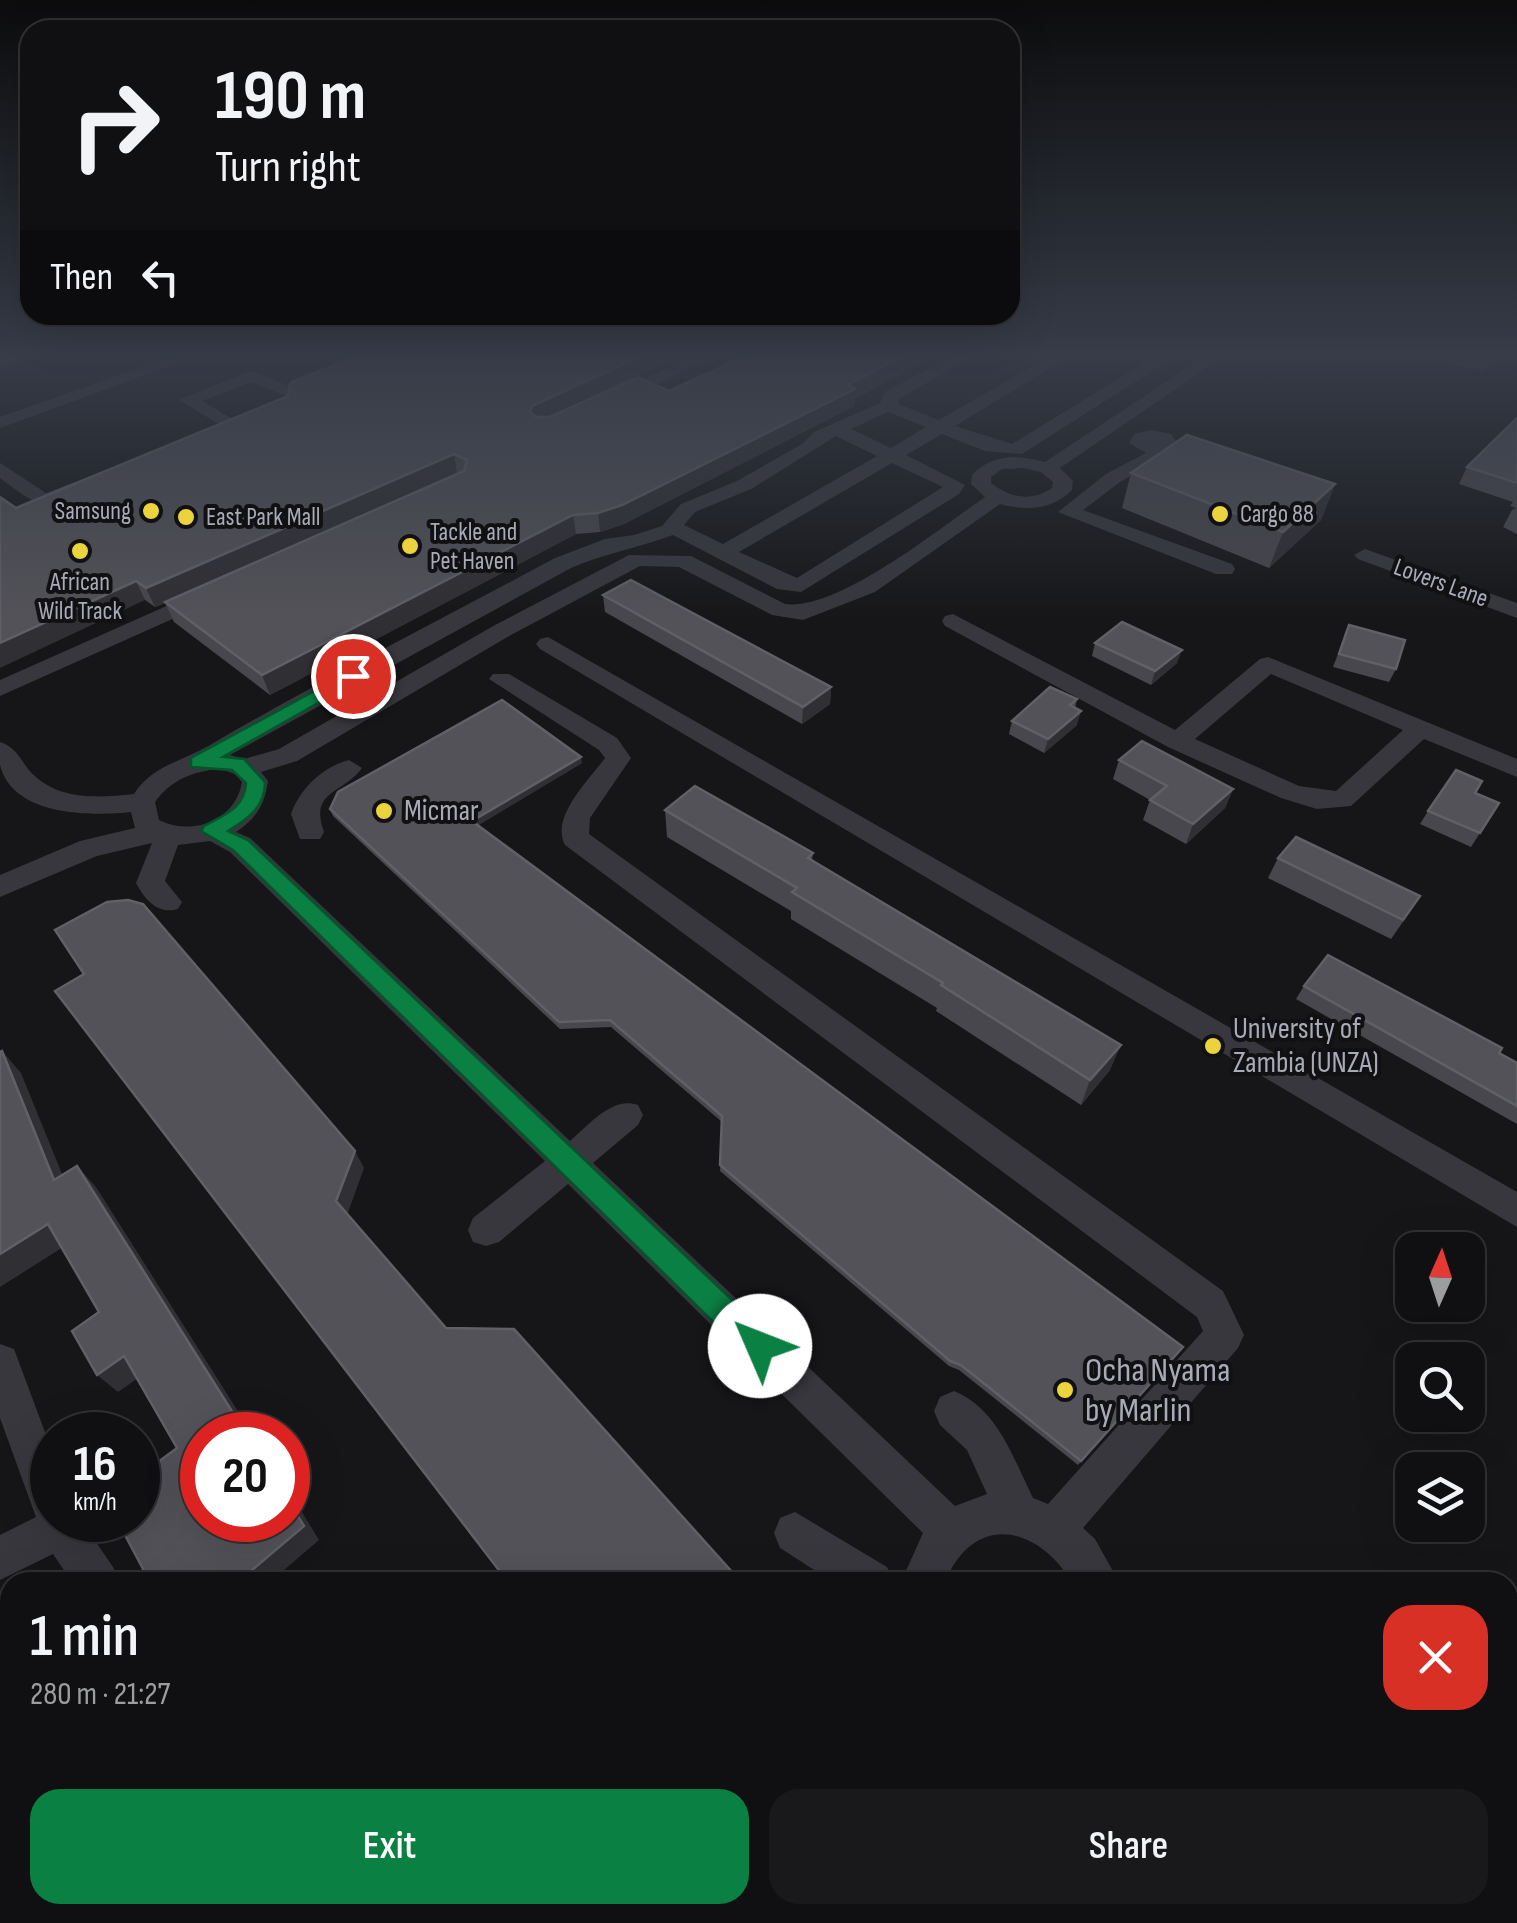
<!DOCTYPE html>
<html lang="en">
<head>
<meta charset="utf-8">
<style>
  :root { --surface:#101012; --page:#19191b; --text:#f1f3f6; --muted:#9c9d9f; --line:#303032; --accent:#0b8043 }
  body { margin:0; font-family:"Sofia Sans Condensed",sans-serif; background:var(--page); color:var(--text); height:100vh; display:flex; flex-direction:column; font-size:38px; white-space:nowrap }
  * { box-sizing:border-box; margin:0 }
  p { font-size:32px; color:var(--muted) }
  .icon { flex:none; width:55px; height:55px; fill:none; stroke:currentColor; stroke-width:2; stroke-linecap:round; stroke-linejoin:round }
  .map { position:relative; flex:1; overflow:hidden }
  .details { position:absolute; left:0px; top:1572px; width:1518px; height:352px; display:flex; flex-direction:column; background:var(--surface); border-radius:30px 30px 0 0; box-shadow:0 10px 40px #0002,0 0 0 2px var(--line) }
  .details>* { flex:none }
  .top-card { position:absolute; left:20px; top:20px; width:1000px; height:305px; border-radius:30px; box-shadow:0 10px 40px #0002,0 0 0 2px var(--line); background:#101012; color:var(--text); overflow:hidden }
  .needle { width:65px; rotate:3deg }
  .buttons { position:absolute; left:1395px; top:1232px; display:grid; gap:20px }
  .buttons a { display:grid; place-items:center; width:90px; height:90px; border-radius:20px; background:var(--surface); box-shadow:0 10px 40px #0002,0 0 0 2px var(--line); font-size:50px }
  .speed { position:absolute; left:30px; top:1412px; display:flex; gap:20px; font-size:50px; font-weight:700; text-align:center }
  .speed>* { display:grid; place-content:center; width:130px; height:130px; border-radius:50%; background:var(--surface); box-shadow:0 10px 40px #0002,0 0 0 2px var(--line); line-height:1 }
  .speed small { font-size:25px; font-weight:400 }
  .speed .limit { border:15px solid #d22; background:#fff; color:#111 }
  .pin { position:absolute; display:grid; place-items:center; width:85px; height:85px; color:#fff; margin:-42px; border:5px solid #fff; border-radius:50%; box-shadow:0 2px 10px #0007 }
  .me { position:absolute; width:110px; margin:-55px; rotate:314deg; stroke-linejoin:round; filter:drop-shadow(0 0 8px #0008) }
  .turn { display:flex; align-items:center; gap:35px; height:210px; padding:0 30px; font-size:45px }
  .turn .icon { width:130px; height:130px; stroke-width:2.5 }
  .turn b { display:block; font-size:70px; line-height:85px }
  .then { display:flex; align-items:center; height:95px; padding:0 30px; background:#0003; gap:20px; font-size:38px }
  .round { display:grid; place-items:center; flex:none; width:105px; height:105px; border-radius:30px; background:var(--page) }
  .head { display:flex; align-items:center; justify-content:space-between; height:170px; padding:0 30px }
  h1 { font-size:60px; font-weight:600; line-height:75px }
  .action { display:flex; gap:20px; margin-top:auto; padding:20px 30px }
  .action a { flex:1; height:115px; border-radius:30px; background:var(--accent); color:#fff; font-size:40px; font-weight:600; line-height:115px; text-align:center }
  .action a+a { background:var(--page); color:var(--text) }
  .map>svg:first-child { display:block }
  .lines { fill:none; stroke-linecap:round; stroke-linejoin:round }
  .minor { fill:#37373d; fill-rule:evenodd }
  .wall { fill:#48474d; fill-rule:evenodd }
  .shaded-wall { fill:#302f33 }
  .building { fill:#535258; stroke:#606067; stroke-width:2.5 }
  .route { fill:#0b8043; stroke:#07532c; stroke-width:2.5 }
  .poi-dot { fill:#ead33c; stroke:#111113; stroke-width:4 }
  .labels { text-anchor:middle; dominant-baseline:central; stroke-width:8; stroke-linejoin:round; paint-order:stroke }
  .far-poi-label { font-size:25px; fill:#a9aab7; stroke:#111113; text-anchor:start }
  .far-street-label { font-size:25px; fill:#a9aab7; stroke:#111113 }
  .poi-label { font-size:30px; fill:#a9aab7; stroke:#111113; text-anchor:start }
  .near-poi-label { font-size:35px; fill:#a9aab7; stroke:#111113; text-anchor:start }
</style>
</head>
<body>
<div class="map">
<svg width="1517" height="1923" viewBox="0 0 1517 1923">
  <rect width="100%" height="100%" fill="#161618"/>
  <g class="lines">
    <g class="minor">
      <polygon points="19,352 43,352 0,369 0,358"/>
      <polygon points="184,352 208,352 0,428 0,417"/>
      <polygon points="382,352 405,352 292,398 251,382 202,401 243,425 206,442 197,436 219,424 179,400 251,371 292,387"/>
      <polygon points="702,352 717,355 622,401 616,402 607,397"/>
      <path d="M960,352H980L899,399L898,404L939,420L1057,352H1077L955,426L1012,444L1162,352H1182L1022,454L985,451L942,434L906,455L965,485L959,494L801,592L777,589L673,535C638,548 606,553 571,568L230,755L244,759L279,749L495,625L629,555L691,556L785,604C838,611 940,528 985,497L971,484L972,475C993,453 1017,455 1045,462L1211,352H1230L1060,468L1073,481L1072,490C1053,510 1026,511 1000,504L875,592L803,620L772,615L679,567L640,566L511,635L297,761L261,772L268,781C265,804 256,819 236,832L250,838L570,1141C589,1125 612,1096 638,1105L643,1115L638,1125L593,1163L955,1506L987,1494L967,1450L940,1425L934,1411L940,1397L954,1391C998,1409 1013,1458 1033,1498L1048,1504L1203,1331L1197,1317L565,845C550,817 589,780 605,758L599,750L489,679L493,674H509L617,738L631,758L590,818L589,834L1223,1291L1244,1335L1238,1348L1083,1528L1095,1539L1119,1582H1072C1037,1525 974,1512 945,1582H901L923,1533L568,1184L499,1242L486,1246L473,1242L468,1230L473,1218L545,1161L230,852L210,841L178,845L165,881L182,902L178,909C158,915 145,900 136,883L152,843L97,856L0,897V875L80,841L135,828L131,812C91,816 13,817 0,765C0,759 0,749 0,742C14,746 20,758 28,769C55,801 96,798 134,794C151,766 183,761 210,745C323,679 440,620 555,558L605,539L634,535L662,526L681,504L737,481L802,444L814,432L880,403L885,392ZM888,412L926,427L891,448L851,429ZM836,436L877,456L723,544L684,525L695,512L751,489ZM892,463L943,487L797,578L739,552ZM1022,468L1041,472L1053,482L1052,488C1032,502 1010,498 991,483V477L1002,469ZM220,769L235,774L242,782C236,820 193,837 159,820L155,802C171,780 193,771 220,769Z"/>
      <polygon points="1414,352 1442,352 1479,361 1490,355 1488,352 1513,354 1481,372"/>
      <polygon points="1151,430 1171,434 1180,447 1120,482 1083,510 1232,564 1235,569 1232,574 1216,574 1058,512 1106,474 1146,453 1129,443 1134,434"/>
      <path d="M0,463L46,493L75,482L85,488C51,520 31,501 0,478Z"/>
      <polygon points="1365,549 1517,603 1517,618 1358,559 1354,555"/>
      <polygon points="207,588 218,595 215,600 0,696 0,680"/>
      <path d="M953,614L1175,730L1260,659L1268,657L1517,759V777L1424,739L1351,806L1317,809L1281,798L1168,747L945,626L942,621L945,616ZM1271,674L1403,730L1336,791L1299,786L1195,739Z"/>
      <polygon points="548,637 1517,1192 1517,1227 540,649 536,644 540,639"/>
      <path d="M349,760L362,768C342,795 309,790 324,832L320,839H300L291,814C300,789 322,767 349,760Z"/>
      <polygon points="0,1344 14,1349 52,1451 52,1520 81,1520 113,1567 120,1582 72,1582 53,1554 0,1580 0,1535 36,1517 0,1418"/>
      <polygon points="795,1512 887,1567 894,1582 833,1582 780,1548 774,1533 780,1518"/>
      <polygon points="1508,1750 1517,1754 1517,1805 1508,1801"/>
      <polygon points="802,1915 854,1915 851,1923 798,1923"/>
    </g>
  </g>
  <g class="wall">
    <path d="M684,354L557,414L669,391L855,399L854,406L624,524L600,532L576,534L270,695L174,622L165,603L155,607L16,508ZM457,473H458L241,569Z"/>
    <polygon points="1517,418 1517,534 1503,527 1512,510 1516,508 1510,506 1513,502 1459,484 1467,467"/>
    <polygon points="1131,473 1335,484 1321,520 1269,568 1122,508"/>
    <polygon points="603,595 831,687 830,704 802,724 605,612"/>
    <polygon points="1349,625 1396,669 1389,682 1333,667"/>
    <polygon points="1095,643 1177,663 1151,685 1092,656"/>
    <polygon points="1077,699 1075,708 1077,725 1044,753 1009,734 1012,721"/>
    <polygon points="1119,760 1233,789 1225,808 1186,844 1143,820 1150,800 1113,779"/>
    <polygon points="582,763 478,825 1183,1347 1078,1465 959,1370 949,1366 720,1171 722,1122 611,1027 560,1029 333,816 330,809"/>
    <polygon points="1475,793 1499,803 1471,847 1420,824 1428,811"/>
    <polygon points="665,810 813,853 812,861 1110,1070 1081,1105 936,1011 937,1008 791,919 791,911 667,837"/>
    <polygon points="1278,858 1407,916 1391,939 1268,878"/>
    <polygon points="1304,986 1499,1053 1517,1063 1517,1124 1296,999"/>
    <polygon points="1137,1915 1508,1915 1517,1923 1145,1923"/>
  </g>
  <g class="shaded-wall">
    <polygon points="650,352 683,352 684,354 534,425 530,412 532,406"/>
    <polygon points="910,352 941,352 855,399 854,406 624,524 600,532 598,513"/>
    <polygon points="454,454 457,473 155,607 146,588"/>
    <polygon points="1335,484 1321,520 1269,568 1283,532"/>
    <polygon points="573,515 576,534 270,695 262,675"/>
    <polygon points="136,581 145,600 0,668 0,643"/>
    <polygon points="1182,650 1177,663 1151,685 1155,671"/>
    <polygon points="831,687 830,704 802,724 803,707"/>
    <polygon points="1081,711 1077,725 1044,753 1048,739"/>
    <polygon points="581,757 582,763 474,828 472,821"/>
    <polygon points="1233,789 1225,808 1186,844 1193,824"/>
    <polygon points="1121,1045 1110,1070 1081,1105 1090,1080"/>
    <polygon points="2,1051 21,1073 73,1201 54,1180"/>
    <polygon points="355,1151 364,1168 346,1218 336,1201"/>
    <polygon points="77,1166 96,1187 253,1435 247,1435"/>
    <polygon points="48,1224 68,1244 0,1287 0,1254"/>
    <polygon points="124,1356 144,1374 118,1392 97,1375"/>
    <polygon points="288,1489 319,1540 270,1582 238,1582 288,1500"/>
    <polygon points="174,1915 200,1915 196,1923 170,1923"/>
  </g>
  <g class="building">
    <polygon points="367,352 650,352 532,406 530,412 536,417 550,417 638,377 669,391 754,352 910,352 848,385 855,389 622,505 598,513 573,515 262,675 165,602 464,471 467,460 454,454 146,588 136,581 0,643 0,497 16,508 288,396 290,383"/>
    <polygon points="1517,418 1517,483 1467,467"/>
    <polygon points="1187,435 1335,484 1283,532 1131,473"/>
    <polygon points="631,580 831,687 803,707 603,595"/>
    <polygon points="1122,622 1182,650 1155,671 1095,643"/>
    <polygon points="1349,625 1405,640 1396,669 1339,654"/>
    <polygon points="1050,687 1077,699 1070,705 1081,711 1048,739 1012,721"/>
    <polygon points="502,700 581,757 472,821 1183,1347 1081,1461 961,1365 950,1361 720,1165 722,1116 610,1020 559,1022 330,809 338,792"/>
    <polygon points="1142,741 1233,789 1193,824 1150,800 1167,786 1119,760"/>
    <polygon points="1456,770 1482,781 1475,793 1499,803 1480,833 1428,811"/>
    <polygon points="695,786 813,853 808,858 1121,1045 1090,1080 941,985 943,983 792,892 797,888 665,810"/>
    <polygon points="1296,837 1420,896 1403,920 1278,858"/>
    <polygon points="128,900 143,904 355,1151 336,1201 446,1328 514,1329 733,1573 739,1582 508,1582 55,991 84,974 55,930 107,902"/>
    <polygon points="1328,955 1502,1048 1499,1053 1517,1063 1517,1106 1304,986"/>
    <polygon points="2,1051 54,1180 77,1166 247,1435 202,1435 202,1520 288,1520 288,1500 304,1526 238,1582 150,1582 117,1520 138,1520 138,1477 177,1448 124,1356 97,1375 72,1331 99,1312 48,1224 0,1254 0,1052"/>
    <polygon points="10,1801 10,1898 0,1892 0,1816"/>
    <polygon points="1508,1824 1517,1832 1517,1923 1158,1923 1150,1915 1508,1915"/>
    <polygon points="39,1915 174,1915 170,1923 53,1923"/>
  </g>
  <linearGradient id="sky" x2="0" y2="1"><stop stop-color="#0c0c0d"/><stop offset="0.57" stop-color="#363c48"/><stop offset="1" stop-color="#363c48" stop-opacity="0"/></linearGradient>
  <rect width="1517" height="621" fill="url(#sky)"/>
  <path class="route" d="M353,670L360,672V679L223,757L244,759L265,782C265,807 249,818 228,831L248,840L770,1336L774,1346L770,1357L760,1361L749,1357L233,850L201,831L204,826C224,815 245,808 246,783L232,770L191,767V758Z"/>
  <g class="poi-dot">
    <circle cx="151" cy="511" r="10"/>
    <circle cx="1220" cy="514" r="10"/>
    <circle cx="186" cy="517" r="10"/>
    <circle cx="410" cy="546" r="10"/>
    <circle cx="80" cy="551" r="10"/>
    <circle cx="384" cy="811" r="10"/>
    <circle cx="1213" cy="1046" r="10"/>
    <circle cx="1065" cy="1390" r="10"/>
  </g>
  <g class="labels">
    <g class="far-poi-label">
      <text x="131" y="511" text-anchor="end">Samsung</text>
      <text x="1240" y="514">Cargo 88</text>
      <text x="206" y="517">East Park Mall</text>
      <text x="430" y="532">Tackle and<tspan x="430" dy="29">Pet Haven</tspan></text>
      <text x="80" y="582" text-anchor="middle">African<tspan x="80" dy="29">Wild Track</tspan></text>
    </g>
    <g class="far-street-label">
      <text transform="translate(1441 583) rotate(20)">Lovers Lane</text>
    </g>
    <g class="poi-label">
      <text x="404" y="811">Micmar</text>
      <text x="1233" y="1029">University of<tspan x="1233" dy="34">Zambia (UNZA)</tspan></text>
    </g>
    <g class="near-poi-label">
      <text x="1085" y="1370">Ocha Nyama<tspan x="1085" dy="40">by Marlin</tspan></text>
    </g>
  </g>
</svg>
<div class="buttons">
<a><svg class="needle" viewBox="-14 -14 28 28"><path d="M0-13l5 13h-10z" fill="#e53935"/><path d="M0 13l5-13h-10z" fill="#9c9d9f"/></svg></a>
<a><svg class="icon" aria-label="search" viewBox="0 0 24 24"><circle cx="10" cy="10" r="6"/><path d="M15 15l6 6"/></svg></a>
<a><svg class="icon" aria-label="layers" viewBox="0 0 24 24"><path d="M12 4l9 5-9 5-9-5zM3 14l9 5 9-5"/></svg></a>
</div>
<div class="speed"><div>16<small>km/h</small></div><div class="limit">20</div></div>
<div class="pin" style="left:353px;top:676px;background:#d93025"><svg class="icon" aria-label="arrive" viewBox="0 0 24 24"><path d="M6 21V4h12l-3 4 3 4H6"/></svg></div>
<svg class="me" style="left:760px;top:1346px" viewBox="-20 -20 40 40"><circle r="19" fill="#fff"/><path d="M0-13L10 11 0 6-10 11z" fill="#0b8043"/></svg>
<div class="top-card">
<div class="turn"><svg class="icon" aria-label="right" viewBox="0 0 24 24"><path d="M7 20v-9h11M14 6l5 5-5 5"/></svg><div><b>190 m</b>Turn right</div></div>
<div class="then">Then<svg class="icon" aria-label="left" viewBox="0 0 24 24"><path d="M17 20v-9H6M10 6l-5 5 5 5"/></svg></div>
</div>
<section class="details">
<div class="head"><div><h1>1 min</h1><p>280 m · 21:27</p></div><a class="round" style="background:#d93025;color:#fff"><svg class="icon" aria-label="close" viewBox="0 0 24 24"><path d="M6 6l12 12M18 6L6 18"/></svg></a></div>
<div class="action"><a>Exit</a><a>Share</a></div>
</section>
</div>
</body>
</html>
